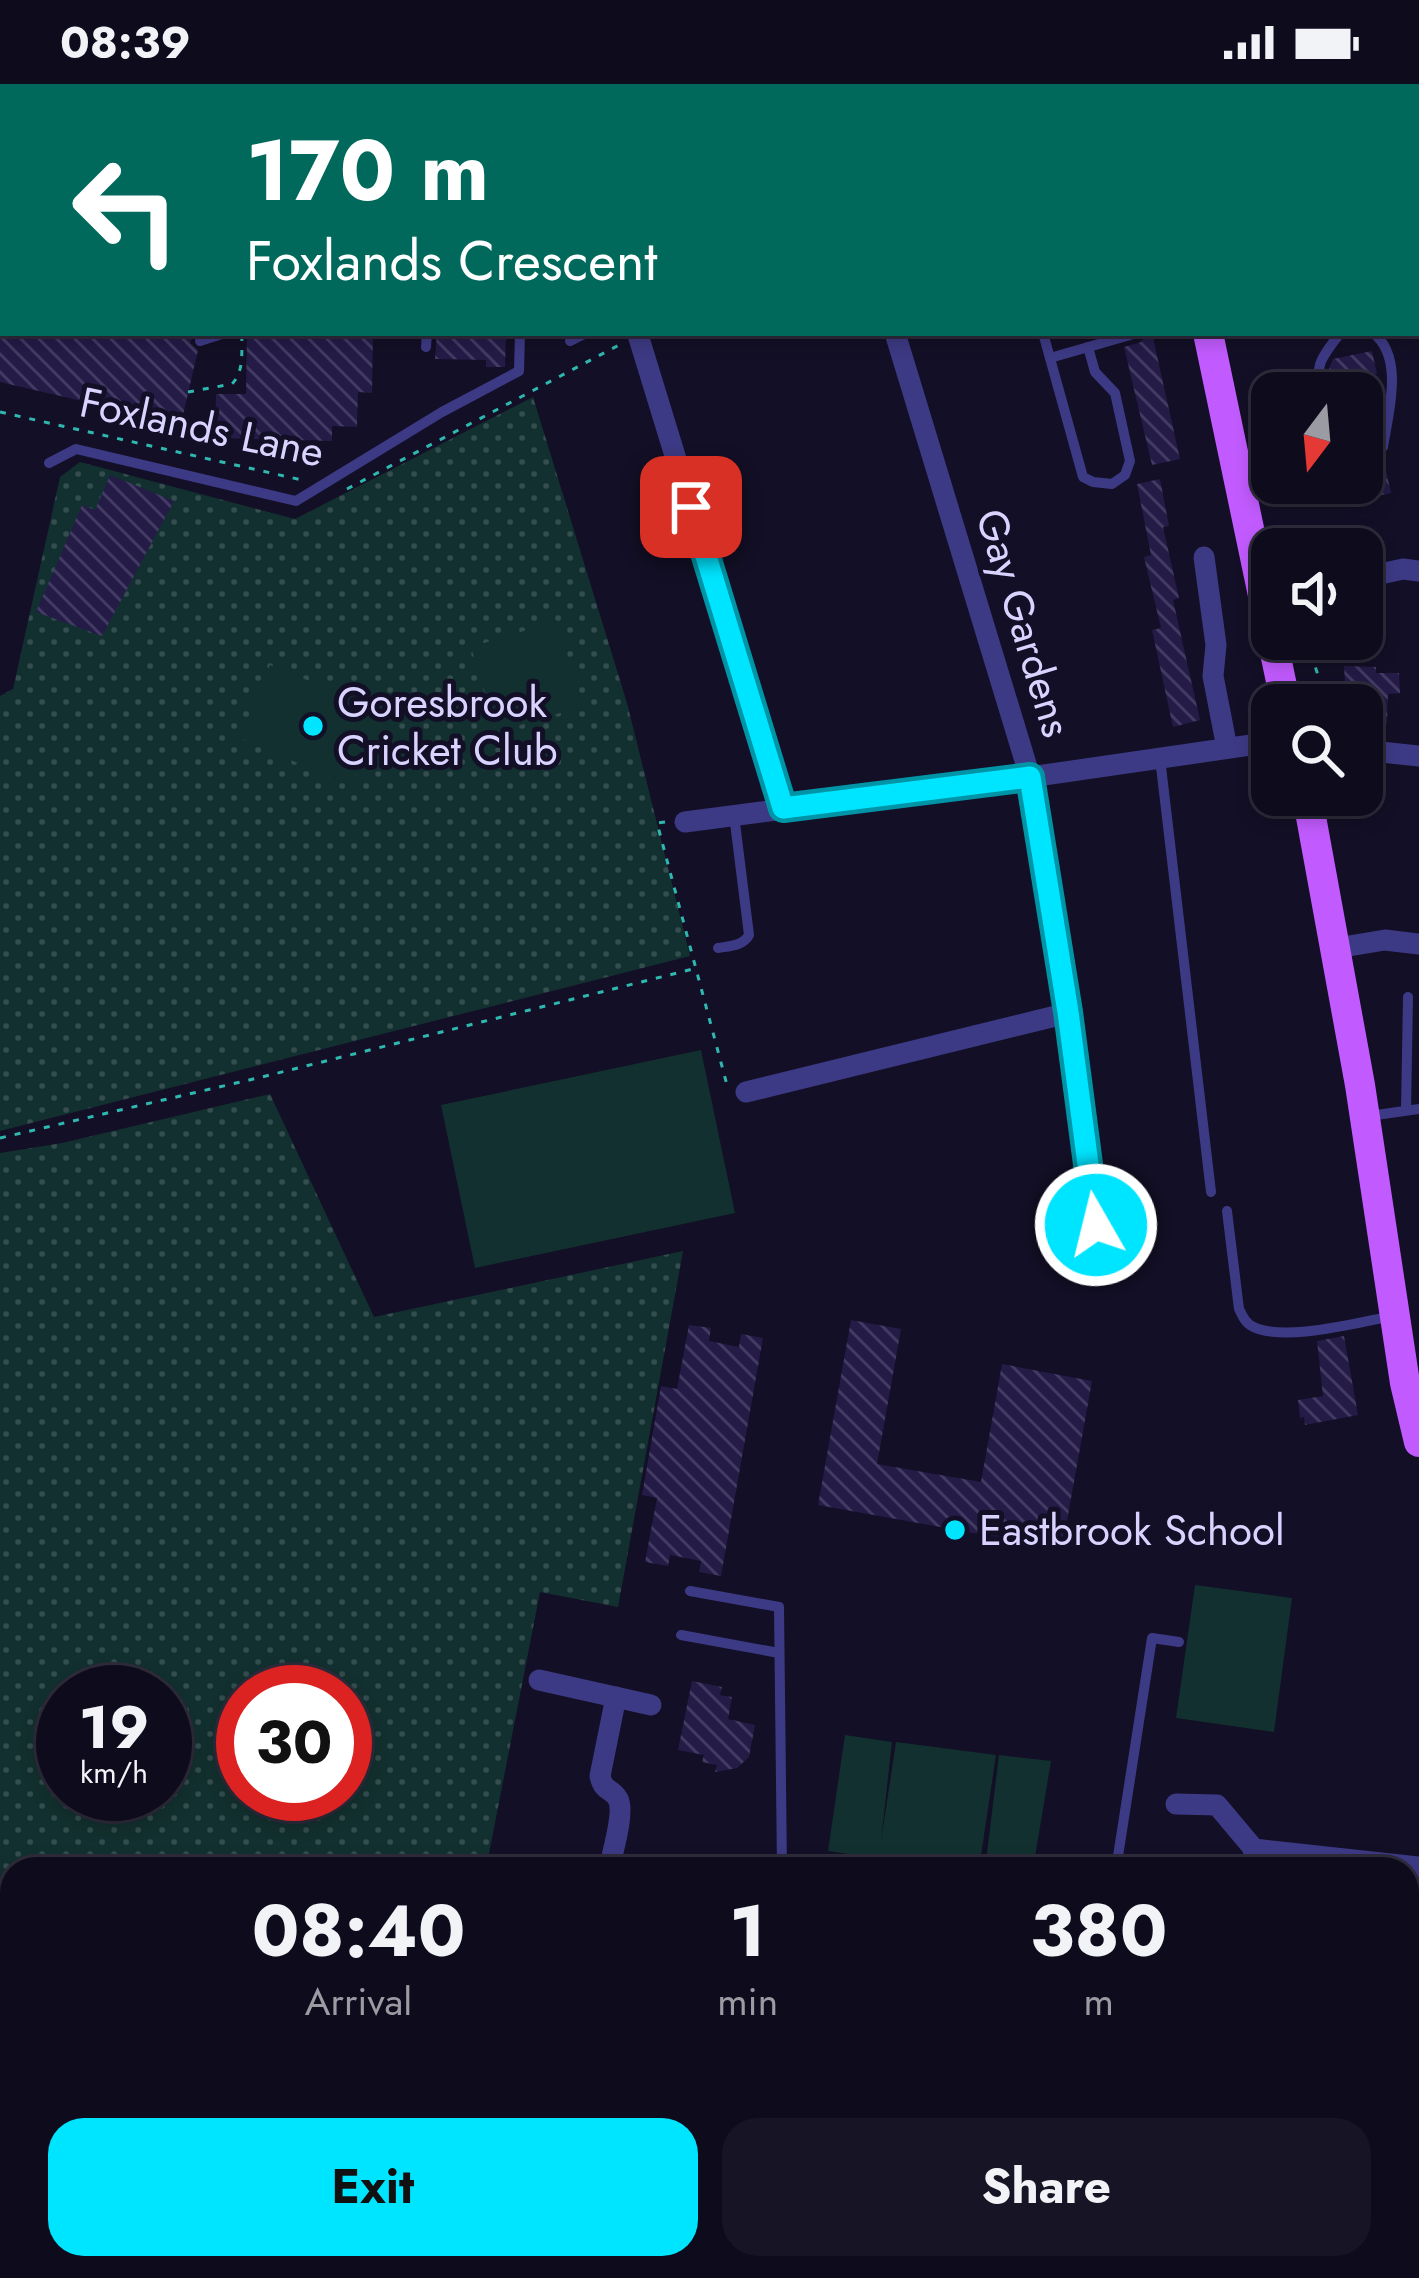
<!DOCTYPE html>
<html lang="en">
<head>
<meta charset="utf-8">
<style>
  :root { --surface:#0e0b1c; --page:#171425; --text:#f1f3f6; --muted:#9b9ba3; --line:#2e2b3b; --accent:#00e5ff }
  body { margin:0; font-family:Jost,sans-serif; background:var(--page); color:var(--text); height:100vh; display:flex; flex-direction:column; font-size:45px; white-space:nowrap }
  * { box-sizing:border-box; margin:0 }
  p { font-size:39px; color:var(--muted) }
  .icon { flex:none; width:66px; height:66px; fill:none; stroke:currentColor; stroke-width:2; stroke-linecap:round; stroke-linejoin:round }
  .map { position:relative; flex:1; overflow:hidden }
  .details { position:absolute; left:0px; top:1773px; width:1419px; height:423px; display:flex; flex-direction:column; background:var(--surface); border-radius:36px 36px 0 0; box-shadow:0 6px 18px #0003,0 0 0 3px var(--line) }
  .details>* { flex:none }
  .hud { position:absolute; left:0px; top:0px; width:1419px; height:252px; box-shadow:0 6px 18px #0003,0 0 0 3px var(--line); background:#00695c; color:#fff; overflow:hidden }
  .needle { width:78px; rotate:196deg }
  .controls { position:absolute; left:1251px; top:288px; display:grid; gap:24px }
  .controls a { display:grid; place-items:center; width:132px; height:132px; border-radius:24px; background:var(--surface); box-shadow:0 6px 18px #0003,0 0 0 3px var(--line); font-size:60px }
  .speed { position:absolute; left:36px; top:1581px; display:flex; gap:24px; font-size:60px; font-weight:700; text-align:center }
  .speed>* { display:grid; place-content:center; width:156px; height:156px; border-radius:50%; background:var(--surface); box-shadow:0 6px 18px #0003,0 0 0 3px var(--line); line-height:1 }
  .speed small { font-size:30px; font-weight:400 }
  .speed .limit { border:18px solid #d22; background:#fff; color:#111 }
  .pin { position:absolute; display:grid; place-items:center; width:102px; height:102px; color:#fff; margin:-51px; border-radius:24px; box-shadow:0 6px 18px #0006 }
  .me { position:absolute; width:132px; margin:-66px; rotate:352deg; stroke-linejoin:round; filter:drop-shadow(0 0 9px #0008) }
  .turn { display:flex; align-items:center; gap:42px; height:252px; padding:0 48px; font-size:54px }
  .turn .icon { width:156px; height:156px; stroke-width:2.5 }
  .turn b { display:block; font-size:84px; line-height:102px }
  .eta { display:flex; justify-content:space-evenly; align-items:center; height:204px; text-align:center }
  .eta b { font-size:72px; font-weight:700; line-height:84px }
  .cta { display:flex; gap:24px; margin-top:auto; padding:24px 48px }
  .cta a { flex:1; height:138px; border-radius:36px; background:var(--accent); color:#111; font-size:48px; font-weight:700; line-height:138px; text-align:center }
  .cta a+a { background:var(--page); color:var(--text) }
  .status { display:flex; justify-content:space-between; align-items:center; height:84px; padding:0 60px; background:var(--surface); direction:ltr }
  .status svg { height:33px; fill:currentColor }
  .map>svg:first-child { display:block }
  .grass { fill:url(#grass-dots); fill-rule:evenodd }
  .pitch { fill:#12302f }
  .building { fill:url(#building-back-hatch) }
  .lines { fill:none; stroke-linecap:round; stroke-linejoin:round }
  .path { stroke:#2fb8b0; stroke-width:3; stroke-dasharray:6 9; stroke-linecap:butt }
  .lane { stroke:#3d3a85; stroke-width:10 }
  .street { stroke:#3d3a85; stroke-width:21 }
  .secondary { stroke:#6f6bff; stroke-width:30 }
  .primary { stroke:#c25bff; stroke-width:30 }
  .route-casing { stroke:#0095a6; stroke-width:30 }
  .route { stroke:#00e5ff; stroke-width:21 }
  .poi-dot { fill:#00e5ff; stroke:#130f26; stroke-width:4.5 }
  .labels { text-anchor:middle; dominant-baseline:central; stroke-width:10; stroke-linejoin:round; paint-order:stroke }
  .street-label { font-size:42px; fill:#d9d4ff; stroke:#130f26 }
  .poi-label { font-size:42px; fill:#d9d4ff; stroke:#130f26; text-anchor:start }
</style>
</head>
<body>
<div class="status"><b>08:39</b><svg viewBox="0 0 49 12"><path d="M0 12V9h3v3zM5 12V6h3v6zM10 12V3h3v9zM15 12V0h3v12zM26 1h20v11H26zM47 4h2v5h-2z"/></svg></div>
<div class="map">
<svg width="1419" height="2194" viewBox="0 0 1419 2194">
  <defs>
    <pattern id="grass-dots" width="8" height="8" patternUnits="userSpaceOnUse" patternTransform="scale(3)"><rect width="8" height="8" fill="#12302f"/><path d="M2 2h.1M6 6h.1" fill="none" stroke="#344d4e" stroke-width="1.8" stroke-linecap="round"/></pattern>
    <pattern id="building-back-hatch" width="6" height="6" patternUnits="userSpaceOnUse" patternTransform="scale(3)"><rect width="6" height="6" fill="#241b47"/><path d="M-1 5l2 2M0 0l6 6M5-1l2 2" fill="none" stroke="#433b63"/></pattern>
  </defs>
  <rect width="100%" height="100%" fill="#130f26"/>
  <g class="grass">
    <polygon points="533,313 627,619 690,872 0,1047 0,612 13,605 60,393 80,378 295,435"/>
    <path d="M270,1010L374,1233L683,1167L618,1523L540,1508L486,1785H12V1915L0,1913V1069L62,1059ZM63,1608H165V1710H63ZM243,1608H345V1710H243Z"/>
  </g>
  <g class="pitch">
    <polygon points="557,537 583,622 497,648 471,563"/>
    <polygon points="270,581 388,629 351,702 240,654"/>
    <polygon points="701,966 735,1129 475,1184 441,1021"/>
    <polygon points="1195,1501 1292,1514 1274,1648 1176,1634"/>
    <polygon points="845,1651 892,1658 881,1757 896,1658 996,1671 979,1785 930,1782 828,1767"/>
    <polygon points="999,1671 1051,1677 1033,1785 985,1785"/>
  </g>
  <g class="building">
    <polygon points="0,249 195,249 190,259 198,266 181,340 0,298"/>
    <polygon points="247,249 373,249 372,309 358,308 357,343 332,342 332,357 215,354 216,310 246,310"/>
    <polygon points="437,249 506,249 505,283 486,283 486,276 435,275"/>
    <polygon points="1152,249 1180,375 1152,381 1124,263 1141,258 1147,250"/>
    <polygon points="1372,267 1377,290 1329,300 1329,285 1333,275"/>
    <polygon points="1386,386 1391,409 1341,420 1337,399 1362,399 1362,391"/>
    <polygon points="110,391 174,417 102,552 36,528 82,421 95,426"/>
    <polygon points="1160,395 1169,442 1163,443 1179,514 1173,516 1200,636 1173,643 1152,546 1161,544 1144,473 1151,471 1137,400"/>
    <polygon points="1344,582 1376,583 1376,589 1399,589 1400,609 1388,610 1387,640 1362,637 1362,621 1346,621"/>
    <polygon points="851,1236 901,1245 877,1380 981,1398 1002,1280 1092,1297 1062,1465 818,1421"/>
    <polygon points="689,1241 711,1244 709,1257 739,1263 741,1250 763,1254 721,1492 699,1488 701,1477 670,1471 668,1482 645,1478 657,1414 642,1411 661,1302 677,1305"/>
    <polygon points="1344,1252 1358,1331 1305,1341 1304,1333 1300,1334 1298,1316 1323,1312 1317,1257"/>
    <polygon points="692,1597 722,1603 720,1611 732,1613 728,1635 755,1641 749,1673 737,1684 715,1688 717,1681 702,1678 704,1671 678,1666"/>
  </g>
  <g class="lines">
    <g class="path">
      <path d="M188,308L232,300C245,286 241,267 242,249"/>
      <polyline points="0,328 302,396"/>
      <polyline points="347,405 619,261"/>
      <polyline points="1306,555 1328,621"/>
      <polyline points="665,738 657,739 727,1001"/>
      <polyline points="0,1054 262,993 697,884"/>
    </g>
    <g class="lane">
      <polyline points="139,0 320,3"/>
      <polyline points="716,0 716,3"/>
      <polyline points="811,0 811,3"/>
      <polyline points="0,152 3,152"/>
      <polyline points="1043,249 1083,393 1093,398 1112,400 1125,391 1130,377 1115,309 1095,288 1088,263"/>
      <path d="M1373,249C1405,273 1388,330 1383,363"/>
      <polyline points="200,257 225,249"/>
      <polyline points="570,257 586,249"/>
      <polyline points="426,263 427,249"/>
      <polyline points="1050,274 1137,249"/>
      <path d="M1321,309C1314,278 1323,273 1340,249"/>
      <polyline points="49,379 76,365 296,417 442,328 519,287 520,249"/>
      <polyline points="1160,674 1211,1108"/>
      <path d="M718,864C729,862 743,862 749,851L734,731"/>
      <polyline points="1406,1026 1408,913"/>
      <polyline points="1369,1032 1419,1025"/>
      <path d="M1227,1127L1239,1225C1243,1232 1243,1236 1250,1241C1279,1260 1360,1238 1393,1232"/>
      <polyline points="690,1507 779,1523 782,1785"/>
      <polyline points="681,1551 779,1569"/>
      <polyline points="1116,1785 1152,1554 1179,1558"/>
      <polyline points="1407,2073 1419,2071"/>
    </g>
    <g class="street">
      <polyline points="403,0 403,3"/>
      <polyline points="460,0 470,0"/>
      <polyline points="585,0 684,0"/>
      <polyline points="895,249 1030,693 1068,929 1097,1141"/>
      <polyline points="638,251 783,724"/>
      <polyline points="1204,473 1216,561 1213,592 1227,664"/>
      <polyline points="1362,494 1403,485 1419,487"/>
      <polyline points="1362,666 1419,672"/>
      <polyline points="685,738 1030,693 1272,658"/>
      <polyline points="1337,864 1385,856 1419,860"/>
      <polyline points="746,1008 1068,929"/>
      <polyline points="539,1596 651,1621"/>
      <polyline points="1176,1720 1217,1721 1254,1765"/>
      <path d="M609,1785C612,1770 625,1728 618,1715C611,1703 604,1709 600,1692L616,1613"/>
      <polyline points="1252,1785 1254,1765 1419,1783"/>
      <polyline points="774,2184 778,2194"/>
      <polyline points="33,2194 36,2184"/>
      <polyline points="640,2194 648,2184"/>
    </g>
    <g class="secondary">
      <polyline points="1289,0 1308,3"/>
      <polyline points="1416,20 1419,20"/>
      <polyline points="1407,1952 1419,1950"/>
      <polyline points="0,1979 12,1982"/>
    </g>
    <g class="primary">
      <polyline points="1147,0 1148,3"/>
      <polyline points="1208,249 1286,621"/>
      <polyline points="1307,711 1360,1001 1405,1299 1419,1358"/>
    </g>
  </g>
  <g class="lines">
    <defs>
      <polyline id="route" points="691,423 783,724 1030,693 1068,928 1096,1141"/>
    </defs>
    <use href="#route" class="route-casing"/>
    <use href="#route" class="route"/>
  </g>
  <g class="poi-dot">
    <circle cx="313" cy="642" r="12"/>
    <circle cx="955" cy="1446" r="12"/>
  </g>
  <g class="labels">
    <g class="street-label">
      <text transform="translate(202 343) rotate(12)">Foxlands Lane</text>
      <text transform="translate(1024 539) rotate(73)">Gay Gardens</text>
    </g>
    <g class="poi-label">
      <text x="337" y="618">Goresbrook<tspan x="337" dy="48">Cricket Club</tspan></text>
      <text x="979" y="1446">Eastbrook School</text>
    </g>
  </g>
</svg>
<div class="controls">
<a><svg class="needle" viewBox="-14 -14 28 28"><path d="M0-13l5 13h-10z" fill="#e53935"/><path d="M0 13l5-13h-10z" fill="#9b9ba3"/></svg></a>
<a><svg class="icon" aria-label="sound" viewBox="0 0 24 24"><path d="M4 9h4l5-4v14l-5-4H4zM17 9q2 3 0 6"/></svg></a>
<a><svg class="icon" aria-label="search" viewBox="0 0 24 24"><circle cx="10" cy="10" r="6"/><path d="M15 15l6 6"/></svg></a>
</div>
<div class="speed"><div>19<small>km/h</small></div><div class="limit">30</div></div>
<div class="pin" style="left:691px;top:423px;background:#d93025"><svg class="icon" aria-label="arrive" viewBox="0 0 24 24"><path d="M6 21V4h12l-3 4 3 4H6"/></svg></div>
<svg class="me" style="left:1096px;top:1141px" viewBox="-20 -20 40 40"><circle r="17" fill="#00e5ff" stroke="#fff" stroke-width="3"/><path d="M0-11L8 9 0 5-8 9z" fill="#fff"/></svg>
<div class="hud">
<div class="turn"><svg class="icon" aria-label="left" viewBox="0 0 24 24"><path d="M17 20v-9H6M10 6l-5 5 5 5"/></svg><div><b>170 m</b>Foxlands Crescent</div></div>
</div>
<section class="details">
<div class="eta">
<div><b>08:40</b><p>Arrival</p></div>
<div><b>1</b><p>min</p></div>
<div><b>380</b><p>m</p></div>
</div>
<div class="cta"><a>Exit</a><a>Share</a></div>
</section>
</div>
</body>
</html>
